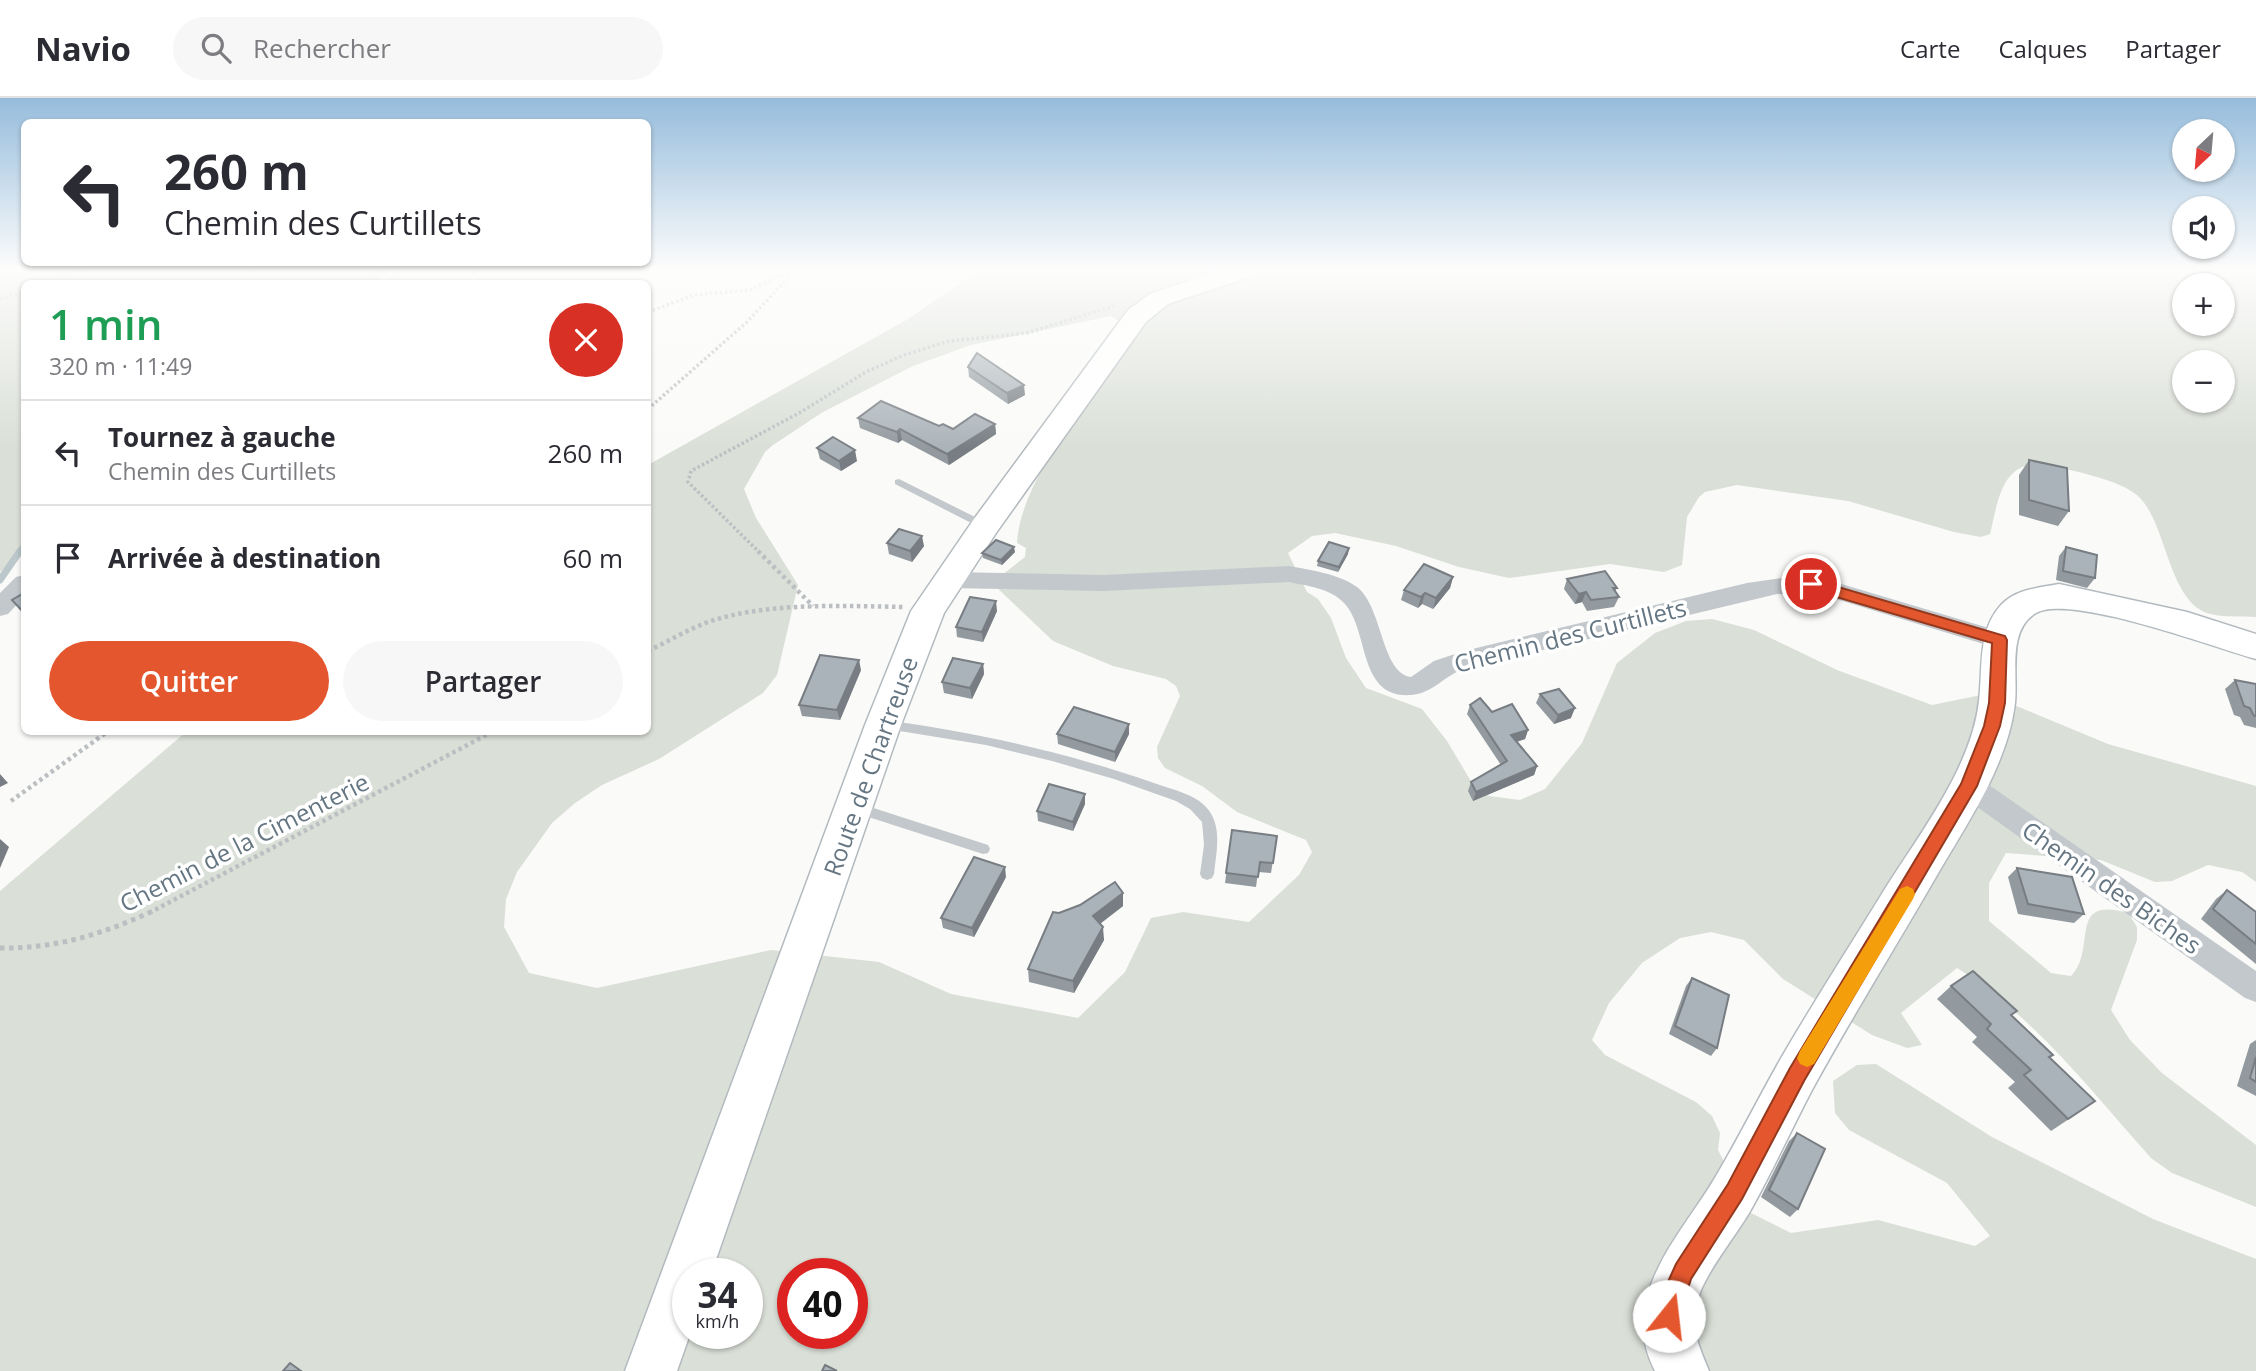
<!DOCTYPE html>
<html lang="fr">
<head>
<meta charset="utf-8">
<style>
  :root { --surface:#fff; --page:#f7f7f7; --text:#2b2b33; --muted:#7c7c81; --line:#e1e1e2; --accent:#e4572e }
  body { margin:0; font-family:"Open Sans",sans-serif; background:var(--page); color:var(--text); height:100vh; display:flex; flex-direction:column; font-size:26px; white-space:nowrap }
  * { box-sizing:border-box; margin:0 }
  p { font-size:23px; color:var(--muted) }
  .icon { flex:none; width:38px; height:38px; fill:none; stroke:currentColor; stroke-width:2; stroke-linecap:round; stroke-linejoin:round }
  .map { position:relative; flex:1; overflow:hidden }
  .side { position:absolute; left:21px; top:182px; width:630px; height:455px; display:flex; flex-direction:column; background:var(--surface); border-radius:10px; box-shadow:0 2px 5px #0004 }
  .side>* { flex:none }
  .hud { position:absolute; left:21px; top:21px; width:630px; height:147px; border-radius:10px; box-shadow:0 2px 5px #0004; background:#fff; color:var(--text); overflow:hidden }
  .needle { width:46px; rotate:206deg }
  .fabs { position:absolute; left:2172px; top:21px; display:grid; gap:14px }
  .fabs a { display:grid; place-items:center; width:63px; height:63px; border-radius:50%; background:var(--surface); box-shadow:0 2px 5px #0004; font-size:35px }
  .speed { position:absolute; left:672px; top:1160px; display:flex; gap:14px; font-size:35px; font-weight:700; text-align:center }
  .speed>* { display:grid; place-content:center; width:91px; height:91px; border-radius:50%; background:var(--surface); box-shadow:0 2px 5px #0004; line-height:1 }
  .speed small { font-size:18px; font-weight:400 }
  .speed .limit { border:10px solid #d22; background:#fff; color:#111 }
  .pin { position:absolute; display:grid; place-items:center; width:60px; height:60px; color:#fff; margin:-30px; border:4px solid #fff; border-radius:50%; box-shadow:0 2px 7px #0007 }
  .me { position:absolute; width:77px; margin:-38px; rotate:16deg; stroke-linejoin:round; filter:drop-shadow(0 0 5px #0008) }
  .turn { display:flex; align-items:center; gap:24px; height:147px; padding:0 28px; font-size:32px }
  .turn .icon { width:91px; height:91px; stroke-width:2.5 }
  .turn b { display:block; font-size:49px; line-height:60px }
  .round { display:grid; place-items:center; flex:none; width:74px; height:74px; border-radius:37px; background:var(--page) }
  .head { display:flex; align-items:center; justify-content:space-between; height:119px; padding:0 28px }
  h1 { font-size:42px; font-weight:600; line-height:52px; color:#1e9e55 }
  .cta { display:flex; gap:14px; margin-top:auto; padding:14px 28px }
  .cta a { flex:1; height:80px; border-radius:42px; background:var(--accent); color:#fff; font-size:28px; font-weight:600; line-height:80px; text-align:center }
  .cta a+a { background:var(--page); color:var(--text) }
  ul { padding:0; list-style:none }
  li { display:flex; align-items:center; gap:21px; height:105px; padding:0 28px; border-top:2px solid var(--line) }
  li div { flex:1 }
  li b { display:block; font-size:26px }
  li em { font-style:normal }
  header { display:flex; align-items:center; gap:42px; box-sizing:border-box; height:98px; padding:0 35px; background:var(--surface); border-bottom:2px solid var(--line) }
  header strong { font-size:33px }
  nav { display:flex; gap:38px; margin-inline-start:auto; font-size:24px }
  .search { width:490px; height:63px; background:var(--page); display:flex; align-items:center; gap:18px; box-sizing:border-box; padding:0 24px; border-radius:38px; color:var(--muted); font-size:26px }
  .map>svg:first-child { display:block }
  .green { fill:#dadfd7; fill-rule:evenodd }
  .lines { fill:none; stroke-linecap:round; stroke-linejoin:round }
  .stream-far1 { stroke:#bbc7cb; stroke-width:5 }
  .stream { stroke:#bbc7cb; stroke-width:7 }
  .secondary-casing { stroke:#b3babf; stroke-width:3 }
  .path-far2 { stroke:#bbbfc2; stroke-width:3.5; stroke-dasharray:2.5 2.5; stroke-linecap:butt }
  .path-far1 { stroke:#bbbfc2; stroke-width:4.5; stroke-dasharray:3.5 3.5; stroke-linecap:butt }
  .path { stroke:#bbbfc2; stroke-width:5; stroke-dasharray:4.5 4.5; stroke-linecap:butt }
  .lane { fill:#c3c8cc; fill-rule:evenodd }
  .street { fill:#c3c8cc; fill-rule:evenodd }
  .secondary { fill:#fff; fill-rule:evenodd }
  .wall { fill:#929a9f }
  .shaded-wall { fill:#777d82 }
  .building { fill:#aab3b9; stroke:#777d82; stroke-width:2 }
  .route { fill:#e4572e; stroke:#94391e; stroke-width:2 }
  .slow { fill:#f59e0b }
  .labels { text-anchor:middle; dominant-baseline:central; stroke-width:7; stroke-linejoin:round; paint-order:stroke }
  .street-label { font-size:24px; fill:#657683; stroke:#fff }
</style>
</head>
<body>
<header>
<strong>Navio</strong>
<div class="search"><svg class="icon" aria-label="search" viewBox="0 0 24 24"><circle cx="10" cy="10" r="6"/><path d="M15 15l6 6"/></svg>Rechercher</div>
<nav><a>Carte</a><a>Calques</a><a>Partager</a></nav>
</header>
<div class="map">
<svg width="2256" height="1273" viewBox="0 0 2256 1273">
  <rect width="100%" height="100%" fill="#fafaf8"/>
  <g class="green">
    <polygon points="0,173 390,173 373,186 24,186 24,454 0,474"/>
    <path d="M978,173H2256V519C2241,518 2222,520 2207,515C2169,501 2167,430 2141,401C2124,381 2060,369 2034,366C2000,369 1997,409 1990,436L1981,439L1954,434L1848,403L1737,387L1705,394L1699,399L1687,419L1682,467L1664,474L1610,466L1509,480L1459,469L1396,448L1335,435L1312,438L1288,455L1307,494L1318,501L1331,520L1346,560L1366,590L1422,611L1447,643L1475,690L1489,698L1520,702L1545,691L1582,645L1617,565L1655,535L1686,523L1712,521L1754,532L1837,572L1932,607L1981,597L1997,600L2108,646L2256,688V784L2242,774L2208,767L2172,783L2155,784L2101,762L2006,755L1989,785V823L2051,875L2071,878C2098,851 2066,797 2128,815L2137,829V842L2111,912L2130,942L2162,975L2256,1047V1109L2172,1075L2151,1060C2091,993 2034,918 1957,870L1901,915L1922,947L1907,950L1872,937L1783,881L1744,842L1711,834L1680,840L1642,865L1609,905L1592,942L1605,957L1696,1004L1712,1018L1720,1035L1718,1052L1751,1115L1791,1135L1878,1122L1975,1148L1990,1138L1947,1085L1849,1032L1835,1015L1833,983L1857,967L1876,966L1992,1039L2153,1121L2256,1161V1273H0V793L186,634H648V367L908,221ZM2184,187H2222V226H2184ZM1111,218L1136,235C1098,289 1020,380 1017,445L1026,450L1025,459L992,485L1053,543L1113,568L1166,581L1176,588L1180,598L1157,649L1158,660L1165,670L1202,688L1237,714L1306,742L1312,754L1299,777L1249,824L1183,814L1151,820L1125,874L1078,920L951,896L879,864L771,852L597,890L529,875L504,829L506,801L517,774L552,725L575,705L602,687L659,661L763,595L777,577L798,487L756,420L744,391L765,354L773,347L823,314L913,268L971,247ZM2184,264H2222V303H2184ZM688,1176H747V1236H688ZM793,1176H852V1236H793Z"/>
  </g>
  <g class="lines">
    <g class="stream-far1">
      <polyline points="368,186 382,173"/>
      <polyline points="18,455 24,447"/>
    </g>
    <polyline class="stream" points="0,482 20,453"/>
    <defs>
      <g id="secondary">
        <polygon points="1218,173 1256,173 1252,178 1168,206 1146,224 996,435 944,515 901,627 711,1176 688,1176 688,1236 690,1236 677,1273 625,1273 865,627 911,513 974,421 1128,212 1150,196"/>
        <path d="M2059,486L2187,514L2256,536V561C2216,550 2069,495 2036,515C2007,532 2018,576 2015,605C2008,665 1970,721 1940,772C1898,845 1853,917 1812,992C1792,1030 1774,1070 1753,1108C1740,1133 1704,1176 1698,1201C1690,1231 1698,1246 1709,1273H1655C1642,1248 1640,1223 1648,1196C1661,1151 1696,1114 1719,1073C1740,1037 1759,999 1780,962C1814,903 1852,845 1888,786C1922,733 1972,667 1979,603C1983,571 1977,533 2001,507C2016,491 2038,490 2059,486Z"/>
      </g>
    </defs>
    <use href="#secondary" class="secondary-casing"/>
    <g class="path-far2">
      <polyline points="46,186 82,173"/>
      <polyline points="385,186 402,173"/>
      <polyline points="0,201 24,193"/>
      <polyline points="648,214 694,197 750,192 790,173"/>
      <polyline points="648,311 747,224 794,173"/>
      <polyline points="760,455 688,384 691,373 799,315 866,274 904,257 949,243 1027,235 1117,207"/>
    </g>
    <g class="path-far1">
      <polyline points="758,453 813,508"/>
      <path d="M648,553C669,543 690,530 711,523C769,504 845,508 905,509"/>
      <polyline points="11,703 107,634"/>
      <polyline points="149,815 492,634"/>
    </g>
    <path class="path" d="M0,850C55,851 103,836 153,813"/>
    <g class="lane">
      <polygon points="899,381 989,426 990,428 985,431 981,430 895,386 895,382"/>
      <path d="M885,622C980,635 1064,654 1154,685C1173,692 1198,696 1210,714C1222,732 1216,756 1214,776L1212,780L1207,782L1202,780L1200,776L1204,747L1202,724L1190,711L1176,703L1114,681L1052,663L986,647L881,630L879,627Z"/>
      <polygon points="858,705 988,747 990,751 988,755 983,756 853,714 852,710 853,706"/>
    </g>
    <g class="street">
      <path d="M1289,468C1311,472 1339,476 1357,489C1383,509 1381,575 1411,579L1434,563L1464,553L1747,485L1788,479L1828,482L2009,536L2012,542L2009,548L2000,551L1826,498L1777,496L1464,571C1445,577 1432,596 1411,597C1357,601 1370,532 1344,505C1330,490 1307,488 1289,484L1104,493L947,490L939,488L935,482L939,476L947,474L1104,477Z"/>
      <polygon points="24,477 24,499 8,516 0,518 0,495 16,479"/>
      <polygon points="1969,677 1979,680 2256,873 2256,904 2245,900 1959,696 1955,688 1959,680"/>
    </g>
    <use href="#secondary" class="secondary"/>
  </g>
  <g class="wall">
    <polygon points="968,269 1025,297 1008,306 969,279"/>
    <polygon points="858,320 939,328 953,331 995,326 996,336 949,367 902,342 898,345 860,330"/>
    <polygon points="817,350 857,363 841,373 820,361"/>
    <polygon points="2029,362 2069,413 2058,428 2019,417 2019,377"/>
    <polygon points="887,445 924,448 912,464 889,456"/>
    <polygon points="2066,449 2095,480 2087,490 2056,482 2059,458"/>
    <polygon points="1015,454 1002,467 983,460 982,455"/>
    <polygon points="1348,456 1338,474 1317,468 1318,463"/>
    <polygon points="1453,479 1450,490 1433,511 1422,506 1418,510 1401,502 1404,492"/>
    <polygon points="1567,481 1617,490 1615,494 1619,499 1614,509 1587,513 1582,504 1575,506 1564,491"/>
    <polygon points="997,513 983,544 957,539 956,529"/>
    <polygon points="983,566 984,576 972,601 944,595 942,584"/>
    <polygon points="861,572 840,622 802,618 799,607"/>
    <polygon points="2235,582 2256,586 2256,630 2244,627 2240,619 2234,617 2225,591"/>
    <polygon points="1540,596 1571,620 1554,626 1536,605"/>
    <polygon points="1470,607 1492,614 1528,632 1525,641 1517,644 1537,668 1534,677 1473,703 1468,693 1471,684 1501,667 1467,616"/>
    <polygon points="1057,636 1129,636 1115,664 1058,646"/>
    <polygon points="1085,706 1073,733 1038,723 1037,713"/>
    <polygon points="1232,732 1277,738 1271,775 1258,774 1256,789 1225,785"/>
    <polygon points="2017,770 2084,816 2074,825 2018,816 2008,779"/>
    <polygon points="1006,779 974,839 943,830 941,820"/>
    <polygon points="2227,792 2256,814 2256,866 2201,821 2216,801"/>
    <polygon points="1123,795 1123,808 1100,826 1104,842 1074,895 1029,884 1028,871 1059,815"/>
    <polygon points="1692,880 1717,950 1711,958 1669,936 1686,888"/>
    <polygon points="1951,888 2011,917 2053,957 2049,960 2078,1015 2051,1033 2008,990 2015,984 1972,944 1977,939 1937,901"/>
    <polygon points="2256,942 2256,998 2237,988 2250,946"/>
    <polygon points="1797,1035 1798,1111 1790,1119 1761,1099 1789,1043"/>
  </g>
  <g class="shaded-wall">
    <polygon points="471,173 480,173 472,177"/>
    <polygon points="1024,287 1025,297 1008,306 1007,295"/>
    <polygon points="995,326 996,336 949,367 947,356"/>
    <polygon points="900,331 902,342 898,345 897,334"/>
    <polygon points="855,352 857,363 841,373 839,363"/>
    <polygon points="922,438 924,448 912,464 910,453"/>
    <polygon points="1014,449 1015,454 1002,467 1001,462"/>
    <polygon points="1349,450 1348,456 1338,474 1339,469"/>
    <polygon points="1453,479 1450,490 1433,511 1436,500"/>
    <polygon points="1586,494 1582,504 1575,506 1579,496"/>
    <polygon points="1425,495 1422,506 1418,510 1421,499"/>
    <polygon points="996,503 997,513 983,544 982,534"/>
    <polygon points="859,562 861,572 840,622 837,612"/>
    <polygon points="983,566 984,576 972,601 970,590"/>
    <polygon points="1575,610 1571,620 1554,626 1558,617"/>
    <polygon points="1129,626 1129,636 1115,664 1115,654"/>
    <polygon points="1528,632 1525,641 1508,646 1511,637"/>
    <polygon points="1537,668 1534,677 1473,703 1476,694"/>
    <polygon points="0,676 8,685 0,689"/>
    <polygon points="1085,696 1085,706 1073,733 1073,724"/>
    <polygon points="0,741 9,749 0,770"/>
    <polygon points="1005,769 1006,779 974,839 972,830"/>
    <polygon points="1123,795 1123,808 1093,831 1093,818"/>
    <polygon points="1103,829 1104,842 1074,895 1073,883"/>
  </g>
  <g class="building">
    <polygon points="977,255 1024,287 1007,295 968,269"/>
    <polygon points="881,303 939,328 943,326 953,331 975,316 995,326 947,356 900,331 897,334 858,320"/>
    <polygon points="833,339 855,352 839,363 817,350"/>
    <polygon points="2029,362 2067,370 2069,413 2029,402"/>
    <polygon points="899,431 922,438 910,453 887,445"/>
    <polygon points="996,442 1014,449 1001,462 982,455"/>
    <polygon points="1329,444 1349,450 1339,469 1318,463"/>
    <polygon points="2066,449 2097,457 2095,480 2063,473"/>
    <polygon points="1424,466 1453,479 1436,500 1425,495 1421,499 1404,492"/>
    <polygon points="1605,473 1617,490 1613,490 1619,499 1591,502 1586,494 1579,496 1567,481"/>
    <polygon points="24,495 24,515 12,502"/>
    <polygon points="970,499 996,503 982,534 956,529"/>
    <polygon points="820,557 859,562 837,612 799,607"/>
    <polygon points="953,560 983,566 970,590 942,584"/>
    <polygon points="2235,582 2256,586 2256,618 2254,618 2250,610 2244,608"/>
    <polygon points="1559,591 1575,610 1558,617 1540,596"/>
    <polygon points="1480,600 1492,614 1512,606 1528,632 1511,637 1537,668 1476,694 1471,684 1507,663 1470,607"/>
    <polygon points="1074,609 1129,626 1115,654 1057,636"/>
    <polygon points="1049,686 1085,696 1073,724 1037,713"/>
    <polygon points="1232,732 1277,738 1273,765 1260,764 1258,779 1226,775"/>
    <polygon points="974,759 1005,769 972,830 941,820"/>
    <polygon points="2017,770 2072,779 2084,816 2028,806"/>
    <polygon points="1115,784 1123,795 1093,818 1103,829 1073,883 1028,871 1053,814 1059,815 1080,807"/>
    <polygon points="2227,792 2256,814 2256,846 2213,811"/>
    <polygon points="1973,873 2017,913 2011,917 2053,957 2049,959 2095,1003 2068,1021 2024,977 2031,972 1987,931 1991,926 1951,888"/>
    <polygon points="1692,880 1729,897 1717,950 1675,928"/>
    <polygon points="2256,959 2256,984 2250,980"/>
    <polygon points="1797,1035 1825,1051 1798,1111 1769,1092"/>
    <polygon points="290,1265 301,1273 283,1273"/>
    <polygon points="825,1267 837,1273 822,1273"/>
  </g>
  <linearGradient id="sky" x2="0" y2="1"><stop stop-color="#96bcdc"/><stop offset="0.49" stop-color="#fdfdfc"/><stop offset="1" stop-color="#fdfdfc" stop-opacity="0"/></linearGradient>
  <rect width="2256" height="351" fill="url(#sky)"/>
  <polygon class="route" points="1811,481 2005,538 2007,542 2005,605 2000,628 1977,688 1804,983 1742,1101 1691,1181 1677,1226 1669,1229 1661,1226 1658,1218 1662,1197 1676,1166 1728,1086 1790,970 1961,686 1984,628 1989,605 1992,545 1806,490 1806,483"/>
  <polygon class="slow" points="1907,788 1913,791 1915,796 1913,801 1814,966 1807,969 1800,966 1797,960 1800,953 1900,791"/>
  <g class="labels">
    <g class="street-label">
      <text transform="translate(1570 537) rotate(-14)">Chemin des Curtillets</text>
      <text transform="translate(870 668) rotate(-70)">Route de Chartreuse</text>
      <text transform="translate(244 744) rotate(-27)">Chemin de la Cimenterie</text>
      <text transform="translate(2112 789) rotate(35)">Chemin des Biches</text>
    </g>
  </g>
</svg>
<div class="fabs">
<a><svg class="needle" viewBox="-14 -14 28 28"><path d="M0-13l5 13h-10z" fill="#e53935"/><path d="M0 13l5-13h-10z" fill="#7c7c81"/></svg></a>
<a><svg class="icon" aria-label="sound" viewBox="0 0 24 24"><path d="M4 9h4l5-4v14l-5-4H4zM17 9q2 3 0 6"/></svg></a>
<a>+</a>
<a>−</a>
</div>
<div class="speed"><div>34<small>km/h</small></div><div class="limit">40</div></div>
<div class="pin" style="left:1811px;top:486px;background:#d93025"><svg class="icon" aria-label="arrive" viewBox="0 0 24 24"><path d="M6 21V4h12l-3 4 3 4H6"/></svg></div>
<svg class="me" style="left:1669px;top:1218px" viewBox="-20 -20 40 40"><circle r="19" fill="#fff"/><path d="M0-13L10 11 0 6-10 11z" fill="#e4572e"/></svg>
<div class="hud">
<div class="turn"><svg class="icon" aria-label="left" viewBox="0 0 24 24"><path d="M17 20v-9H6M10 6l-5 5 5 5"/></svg><div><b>260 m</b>Chemin des Curtillets</div></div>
</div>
<section class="side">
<div class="head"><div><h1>1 min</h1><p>320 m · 11:49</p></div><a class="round" style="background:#d93025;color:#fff"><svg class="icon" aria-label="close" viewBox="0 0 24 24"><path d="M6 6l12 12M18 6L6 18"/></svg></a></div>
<ul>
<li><svg class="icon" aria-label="left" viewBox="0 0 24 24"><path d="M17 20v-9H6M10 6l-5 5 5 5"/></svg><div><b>Tournez à gauche</b><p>Chemin des Curtillets</p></div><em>260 m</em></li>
<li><svg class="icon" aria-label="arrive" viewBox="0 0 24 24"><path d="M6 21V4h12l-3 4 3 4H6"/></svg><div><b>Arrivée à destination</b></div><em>60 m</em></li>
</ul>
<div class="cta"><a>Quitter</a><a>Partager</a></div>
</section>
</div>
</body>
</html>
